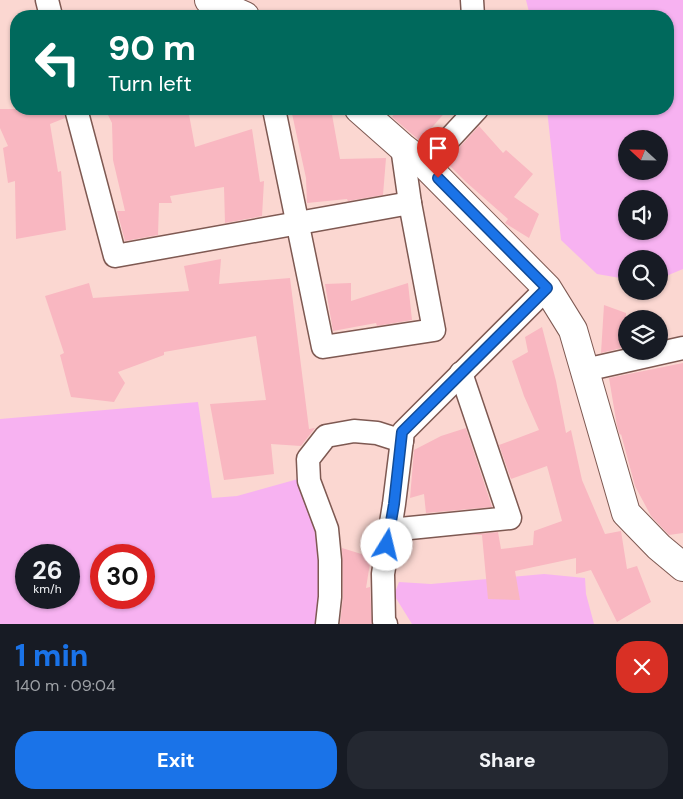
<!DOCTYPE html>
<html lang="en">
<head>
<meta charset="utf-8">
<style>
  :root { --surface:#171b24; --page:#242831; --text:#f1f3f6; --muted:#9ea1a6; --accent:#1a73e8 }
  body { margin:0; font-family:"DM Sans",sans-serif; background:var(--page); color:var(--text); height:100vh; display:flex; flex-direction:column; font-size:19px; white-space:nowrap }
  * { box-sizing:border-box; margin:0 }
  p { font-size:16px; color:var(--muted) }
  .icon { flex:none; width:28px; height:28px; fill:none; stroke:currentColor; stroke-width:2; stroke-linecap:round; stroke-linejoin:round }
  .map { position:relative; height:624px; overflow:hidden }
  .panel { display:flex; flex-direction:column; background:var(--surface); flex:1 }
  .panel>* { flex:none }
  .banner { position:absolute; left:10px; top:10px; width:664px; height:105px; border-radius:20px; box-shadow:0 1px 4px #0004; background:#00695c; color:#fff; overflow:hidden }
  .needle { width:32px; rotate:292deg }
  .fabs { position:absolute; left:618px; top:130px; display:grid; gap:10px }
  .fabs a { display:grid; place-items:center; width:50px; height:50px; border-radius:50%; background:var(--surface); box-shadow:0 1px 4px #0004; font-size:25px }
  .speed { position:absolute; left:15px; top:544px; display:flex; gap:10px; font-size:25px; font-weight:700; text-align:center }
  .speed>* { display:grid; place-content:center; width:65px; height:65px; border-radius:50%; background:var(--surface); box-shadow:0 1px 4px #0004; line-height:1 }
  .speed small { font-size:12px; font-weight:400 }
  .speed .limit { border:8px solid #d22; background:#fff; color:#111 }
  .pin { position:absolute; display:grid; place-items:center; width:42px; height:42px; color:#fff; margin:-51px -21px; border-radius:50% 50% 50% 0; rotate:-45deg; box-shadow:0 0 5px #0007 }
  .pin .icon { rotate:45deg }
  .me { position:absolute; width:55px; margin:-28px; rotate:9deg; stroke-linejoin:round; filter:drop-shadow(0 0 4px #0008) }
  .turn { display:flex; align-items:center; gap:18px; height:105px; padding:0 15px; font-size:22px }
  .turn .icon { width:65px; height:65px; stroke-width:2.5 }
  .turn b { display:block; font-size:35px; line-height:42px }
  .round { display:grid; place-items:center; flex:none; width:52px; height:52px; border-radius:20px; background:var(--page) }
  .head { display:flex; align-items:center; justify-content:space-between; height:85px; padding:0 15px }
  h1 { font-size:30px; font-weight:800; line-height:38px; color:var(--accent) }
  .cta { display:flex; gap:10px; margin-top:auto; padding:10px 15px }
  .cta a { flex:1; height:58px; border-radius:20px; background:var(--accent); color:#fff; font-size:20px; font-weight:800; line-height:58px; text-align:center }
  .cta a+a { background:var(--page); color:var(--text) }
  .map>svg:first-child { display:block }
  .green { fill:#f7b2f1; fill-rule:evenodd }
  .building { fill:#f9b7c1 }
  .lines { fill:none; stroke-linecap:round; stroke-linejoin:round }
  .minor-casing { stroke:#7e5952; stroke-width:25 }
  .tertiary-casing { stroke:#7e5952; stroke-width:30 }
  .minor { stroke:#fff; stroke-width:22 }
  .tertiary { stroke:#fff; stroke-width:28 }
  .route-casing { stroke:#114b97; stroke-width:12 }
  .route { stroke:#1a73e8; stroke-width:9 }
</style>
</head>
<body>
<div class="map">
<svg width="683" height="624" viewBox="0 0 683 624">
  <rect width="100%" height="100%" fill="#fbd7d1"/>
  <g class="green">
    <path d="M526,0H683V269L659,279V259H626V279L597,274L561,240L547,109H668V16H530ZM626,139H659V171H626ZM626,199H659V231H626Z"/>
    <path d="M198,402L212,498L237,496L298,479L324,550L321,624H0V419ZM26,555H69V598H26ZM101,555H144V598H101Z"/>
    <polygon points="544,574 585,578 586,594 594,624 412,624 394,595 399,582 431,584"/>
  </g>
  <g class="building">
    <polygon points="0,109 63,109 65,118 50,124 58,172 61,171 66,230 16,239 15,181 8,183 3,148 8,146 0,128"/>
    <polygon points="105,109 188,109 195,147 252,129 260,182 264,181 262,216 225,223 224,187 170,196 172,203 159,203 158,235 125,241 117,211 125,211 113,160 112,123"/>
    <polygon points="291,109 331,109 340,159 386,158 383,195 348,201 347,199 307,203 306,178"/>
    <polygon points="398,109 448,109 420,141 392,117"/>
    <polygon points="479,126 503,153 506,150 533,174 514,197 539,214 529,238 505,223 508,219 466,182 446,162"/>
    <polygon points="221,259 219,284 290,278 309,429 315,428 301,446 271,444 274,474 224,480 210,404 266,400 256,336 164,352 164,355 118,372 125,383 114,402 71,397 60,355 64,353 45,296 89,283 93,298 189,291 184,266"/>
    <polygon points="351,283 351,301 408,283 412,320 377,326 376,323 333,331 325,284"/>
    <polygon points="604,305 626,313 626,347 601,353"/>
    <polygon points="542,327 556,381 566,433 571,430 582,480 605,534 621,531 627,569 637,566 651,602 617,622 591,570 576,574 576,558 515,571 520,600 488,599 482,535 467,535 498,532 501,549 533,545 534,531 562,521 547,466 511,479 499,445 539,430 524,396 512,361 528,352 525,337"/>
    <polygon points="683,363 683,533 669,535 651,516 635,486 621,434 620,435 617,426 609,378"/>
    <polygon points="466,428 492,507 426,513 424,494 410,498 414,450 441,436"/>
    <polygon points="342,548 371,557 366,588 370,587 372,624 340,624 343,597"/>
  </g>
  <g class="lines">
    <defs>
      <g id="minor">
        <polyline points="47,0 51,16"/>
        <polyline points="472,0 473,16"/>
        <polyline points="76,109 115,256 410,203"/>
        <polyline points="274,109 323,347 434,330 410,203 402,147"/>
        <polyline points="425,165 477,109"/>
        <polyline points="585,370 683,348"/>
        <polyline points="390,530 510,518 461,373"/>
        <polyline points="327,624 330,597 330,560 327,529 309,481 308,459 326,436 354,431 377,433 402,441"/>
        <polyline points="386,624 384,621 383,574 394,504 403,432 547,288"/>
      </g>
      <g id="tertiary">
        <polyline points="209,0 245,16"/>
        <polyline points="359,109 402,147 425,165 547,288 573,330 626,513 659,547 683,567"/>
      </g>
    </defs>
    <use href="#minor" class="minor-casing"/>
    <use href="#tertiary" class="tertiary-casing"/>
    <use href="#minor" class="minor"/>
    <use href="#tertiary" class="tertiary"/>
  </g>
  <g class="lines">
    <defs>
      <polyline id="route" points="387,545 394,504 402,432 547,288 438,178"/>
    </defs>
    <use href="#route" class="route-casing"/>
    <use href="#route" class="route"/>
  </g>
</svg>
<div class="fabs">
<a><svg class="needle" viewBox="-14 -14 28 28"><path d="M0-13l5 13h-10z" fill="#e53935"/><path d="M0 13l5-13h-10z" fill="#9ea1a6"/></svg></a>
<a><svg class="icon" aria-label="sound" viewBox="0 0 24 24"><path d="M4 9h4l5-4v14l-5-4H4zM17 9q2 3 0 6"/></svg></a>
<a><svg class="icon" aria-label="search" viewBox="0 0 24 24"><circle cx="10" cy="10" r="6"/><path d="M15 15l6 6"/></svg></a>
<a><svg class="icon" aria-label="layers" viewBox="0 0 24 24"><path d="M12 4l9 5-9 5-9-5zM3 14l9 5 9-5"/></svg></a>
</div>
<div class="speed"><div>26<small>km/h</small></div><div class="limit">30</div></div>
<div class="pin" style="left:438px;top:178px;background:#d93025"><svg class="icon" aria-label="arrive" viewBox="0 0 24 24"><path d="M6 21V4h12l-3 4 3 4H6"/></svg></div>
<svg class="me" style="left:387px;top:545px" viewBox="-20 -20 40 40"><circle r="19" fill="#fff"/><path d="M0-13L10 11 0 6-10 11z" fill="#1a73e8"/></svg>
<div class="banner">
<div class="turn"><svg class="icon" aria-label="left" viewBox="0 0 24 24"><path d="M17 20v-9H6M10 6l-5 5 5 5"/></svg><div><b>90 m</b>Turn left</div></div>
</div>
</div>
<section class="panel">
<div class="head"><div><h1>1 min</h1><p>140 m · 09:04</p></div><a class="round" style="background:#d93025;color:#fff"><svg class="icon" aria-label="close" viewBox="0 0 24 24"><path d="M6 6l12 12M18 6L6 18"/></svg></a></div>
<div class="cta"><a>Exit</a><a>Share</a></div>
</section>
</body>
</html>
